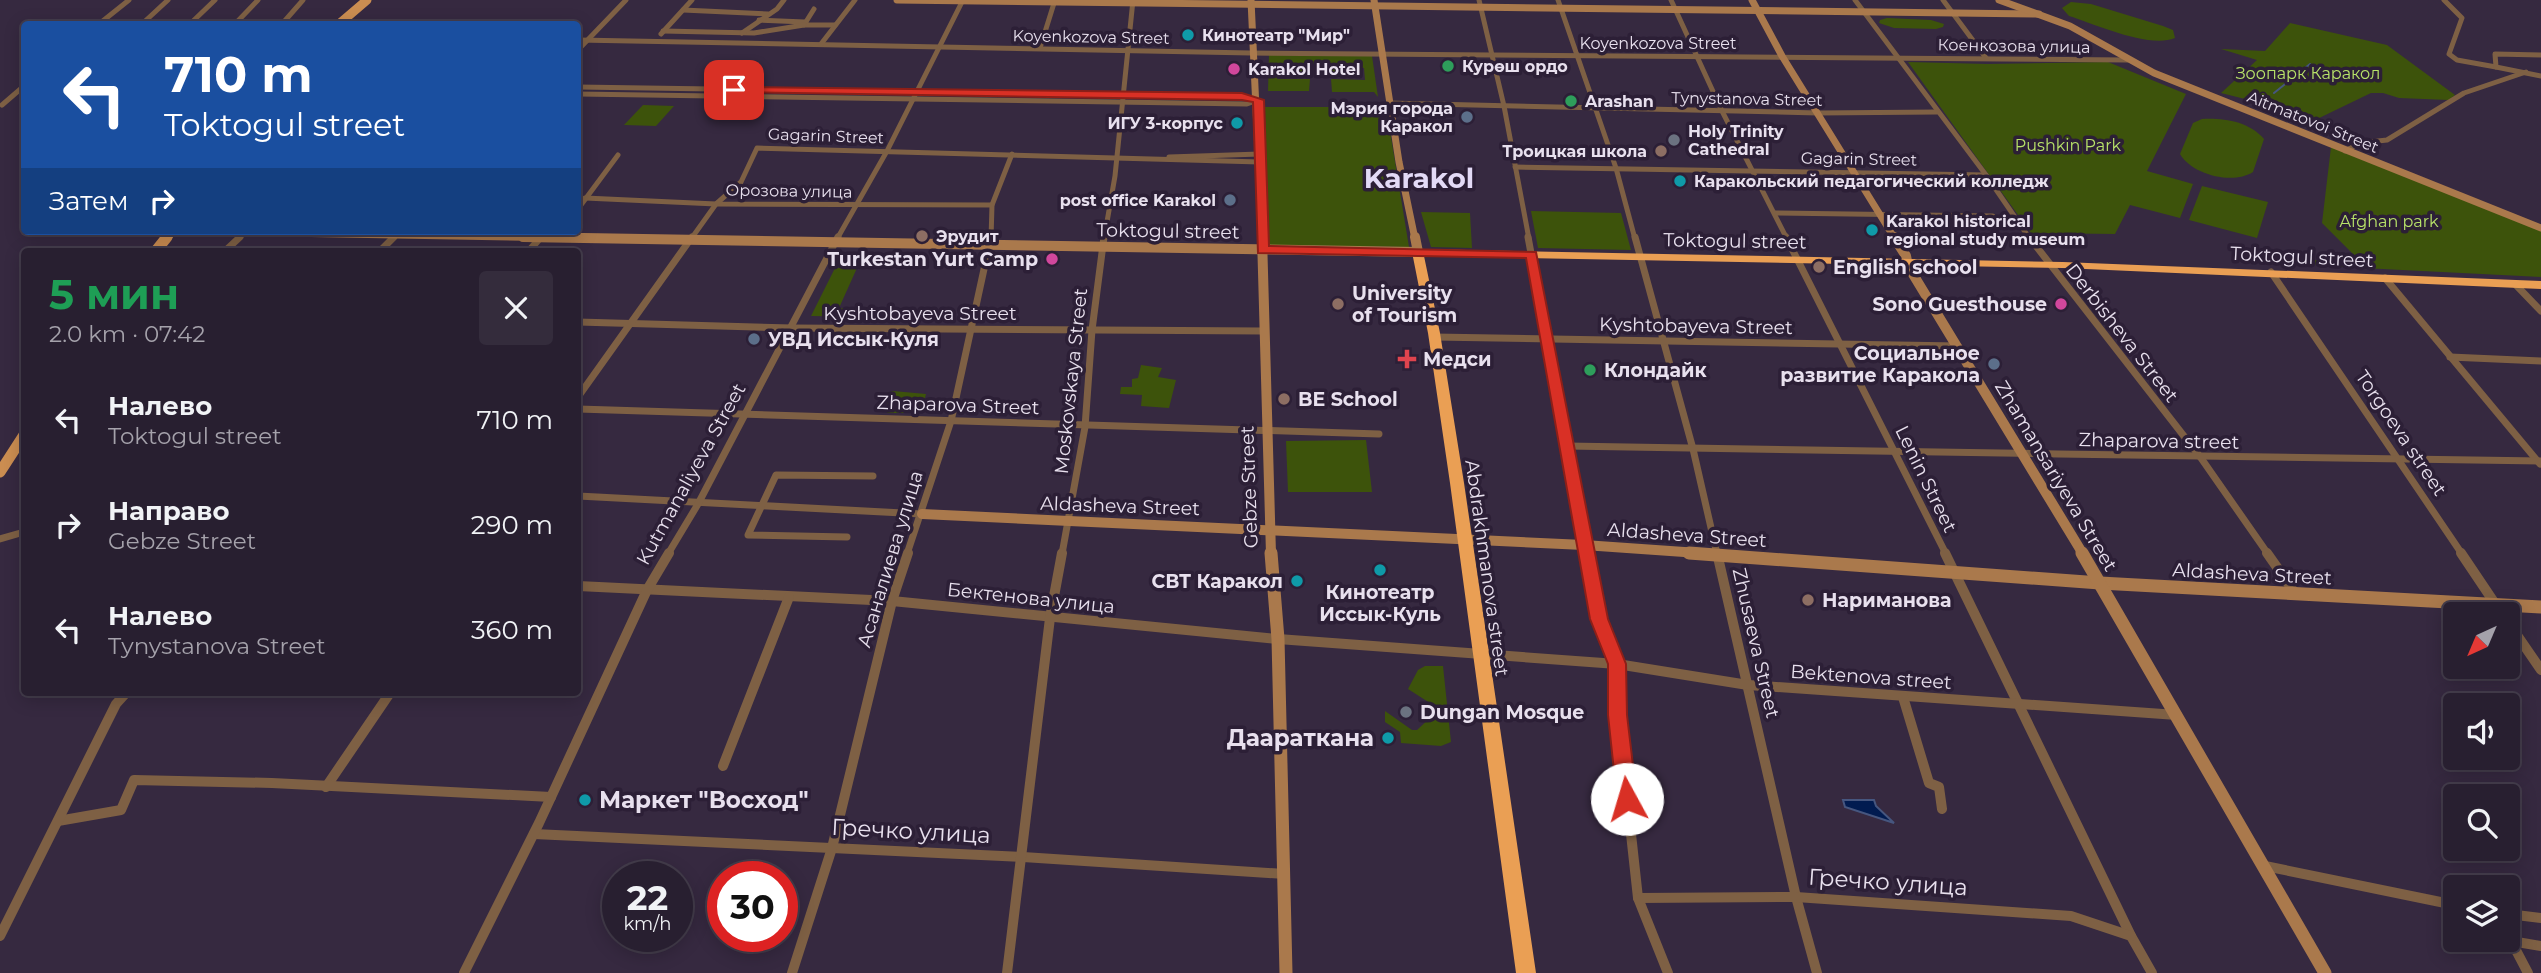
<!DOCTYPE html>
<html lang="ru">
<head>
<meta charset="utf-8">
<style>
  :root { --surface:#281f30; --page:#342c3c; --text:#f1f3f6; --muted:#a5a2ab; --line:#443d4c }
  body { margin:0; font-family:Montserrat,sans-serif; background:var(--page); color:var(--text); height:100vh; display:flex; flex-direction:column; font-size:26px; white-space:nowrap }
  * { box-sizing:border-box; margin:0 }
  p { font-size:23px; color:var(--muted) }
  .icon { flex:none; width:38px; height:38px; fill:none; stroke:currentColor; stroke-width:2; stroke-linecap:round; stroke-linejoin:round }
  .map { position:relative; flex:1; overflow:hidden }
  .drawer { position:absolute; left:21px; top:248px; width:560px; height:448px; display:flex; flex-direction:column; background:var(--surface); border-radius:7px; box-shadow:0 4px 18px #0003,0 0 0 2px var(--line) }
  .drawer>* { flex:none }
  .guide { position:absolute; left:21px; top:21px; width:560px; height:214px; border-radius:7px; box-shadow:0 4px 18px #0003,0 0 0 2px var(--line); background:#1a4fa0; color:#fff; overflow:hidden }
  .needle { width:46px; rotate:224deg }
  .tools { position:absolute; left:2443px; top:602px; display:grid; gap:14px }
  .tools a { display:grid; place-items:center; width:77px; height:77px; border-radius:7px; background:var(--surface); box-shadow:0 4px 18px #0003,0 0 0 2px var(--line); font-size:35px }
  .speed { position:absolute; left:602px; top:861px; display:flex; gap:14px; font-size:35px; font-weight:700; text-align:center }
  .speed>* { display:grid; place-content:center; width:91px; height:91px; border-radius:50%; background:var(--surface); box-shadow:0 4px 18px #0003,0 0 0 2px var(--line); line-height:1 }
  .speed small { font-size:18px; font-weight:400 }
  .speed .limit { border:10px solid #d22; background:#fff; color:#111 }
  .pin { position:absolute; display:grid; place-items:center; width:60px; height:60px; color:#fff; margin:-30px; border-radius:14px; box-shadow:0 4px 10px #0006 }
  .me { position:absolute; width:77px; margin:-38px; rotate:354deg; stroke-linejoin:round; filter:drop-shadow(0 0 5px #0008) }
  .turn { display:flex; align-items:center; gap:24px; height:147px; padding:0 28px; font-size:32px }
  .turn .icon { width:91px; height:91px; stroke-width:2.5 }
  .turn b { display:block; font-size:49px; line-height:60px }
  .then { display:flex; align-items:center; height:66px; padding:0 28px; background:#0003; gap:14px; font-size:26px }
  .round { display:grid; place-items:center; flex:none; width:74px; height:74px; border-radius:7px; background:var(--page) }
  .headline { display:flex; align-items:center; justify-content:space-between; height:119px; padding:0 28px }
  h1 { font-size:42px; font-weight:700; line-height:52px; color:#1e9e55 }
  ul { padding:0; list-style:none }
  li { display:flex; align-items:center; gap:21px; height:105px; padding:0 28px }
  li div { flex:1 }
  li b { display:block; font-size:26px }
  li em { font-style:normal }
  .map>svg:first-child { display:block }
  .green { fill:#3d530b }
  .water { fill:#011b50; stroke:#46567f; stroke-width:2 }
  .lines { fill:none; stroke-linecap:round; stroke-linejoin:round }
  .stream { stroke:#46567f; stroke-width:2 }
  .street-far2 { stroke:#7e6044; stroke-width:5 }
  .street-far1 { stroke:#7e6044; stroke-width:7 }
  .street { stroke:#7e6044; stroke-width:10 }
  .secondary-far2 { stroke:#aa794c; stroke-width:7 }
  .secondary-far1 { stroke:#aa794c; stroke-width:10 }
  .secondary { stroke:#aa794c; stroke-width:13 }
  .primary-far1 { stroke:#cb8d51; stroke-width:9 }
  .primary { stroke:#cb8d51; stroke-width:11 }
  .highway { fill:#ea9f54; fill-rule:evenodd }
  .route { fill:#d93025; stroke:#8d1f18; stroke-width:2 }
  .culture-dot { fill:#0f9aa8; stroke:#2c1f36; stroke-width:2.5 }
  .leisure-dot { fill:#2e9e5b; stroke:#2c1f36; stroke-width:2.5 }
  .hotel-dot { fill:#d1479c; stroke:#2c1f36; stroke-width:2.5 }
  .service-dot { fill:#5c6f8a; stroke:#2c1f36; stroke-width:2.5 }
  .worship-dot { fill:#6b7280; stroke:#2c1f36; stroke-width:2.5 }
  .education-dot { fill:#8d6e63; stroke:#2c1f36; stroke-width:2.5 }
  .health-dot { fill:#e0444e; stroke:#2c1f36; stroke-width:2.5 }
  .labels { text-anchor:middle; dominant-baseline:central; stroke-width:7; stroke-linejoin:round; paint-order:stroke }
  .far-poi-label { font-size:16px; font-weight:bold; fill:#e8e0ee; stroke:#2c1f36; text-anchor:start }
  .far-street-label { font-size:16px; fill:#e8e0ee; stroke:#2c1f36 }
  .far-park-label { font-size:16px; fill:#b8e369; stroke:#2c1f36 }
  .street-label { font-size:19px; fill:#e8e0ee; stroke:#2c1f36 }
  .poi-label { font-size:19px; font-weight:bold; fill:#e8e0ee; stroke:#2c1f36; text-anchor:start }
  .near-poi-label { font-size:23px; font-weight:bold; fill:#e8e0ee; stroke:#2c1f36; text-anchor:end }
  .near-street-label { font-size:23px; fill:#e8e0ee; stroke:#2c1f36 }
  .far-town-label { font-size:28px; font-weight:bold; fill:#e3daf6; stroke:#2c1f36 }
</style>
</head>
<body>
<div class="map">
<svg width="2541" height="973" viewBox="0 0 2541 973">
  <rect width="100%" height="100%" fill="#362940"/>
  <g class="green">
    <path d="M2071,2L2091,4L2163,26L2173,30L2175,38C2149,49 2095,24 2069,16L2062,8Z"/>
    <polygon points="1887,18 1931,20 1944,24 1943,27 1936,29 1894,28 1879,23 1880,20"/>
    <polygon points="2290,23 2387,45 2455,95 2449,100 2399,98 2383,93 2371,93 2313,121 2278,111 2269,105 2221,93 2257,60 2221,49 2265,51"/>
    <polygon points="1269,55 1372,56 1378,97 1374,92 1332,92 1331,79 1365,80 1364,68 1350,67 1350,74 1328,74 1327,64 1313,64 1313,73 1292,73 1292,66 1278,66 1277,79 1310,79 1309,91 1268,91"/>
    <polygon points="1908,62 1987,64 2108,62 2186,94 2147,171 2193,184 2180,218 2130,205 2115,234 2031,233"/>
    <polygon points="643,105 674,106 656,126 624,125"/>
    <polygon points="1265,107 1386,107 1409,247 1269,245"/>
    <path d="M2202,119C2224,118 2248,121 2264,139L2253,172C2233,185 2192,175 2180,154L2193,123Z"/>
    <polygon points="2331,147 2541,231 2541,277 2323,266 2291,259 2287,255 2320,261 2358,259 2322,223"/>
    <polygon points="2202,186 2268,202 2257,238 2189,220"/>
    <polygon points="1531,211 1621,213 1631,250 1538,248"/>
    <polygon points="1421,212 1470,213 1472,248 1431,247"/>
    <polygon points="835,268 857,268 839,308 870,309 866,317 811,316"/>
    <polygon points="1141,365 1162,368 1158,377 1176,380 1169,408 1141,406 1142,395 1120,394 1121,387 1132,387 1132,379 1138,378"/>
    <polygon points="893,391 926,394 921,413 887,413 889,405 884,401 887,393"/>
    <polygon points="1366,440 1372,492 1288,492 1286,441"/>
    <polygon points="1425,666 1443,666 1451,742 1441,746 1401,743 1400,732 1385,722 1385,711 1412,730 1417,730 1431,717 1433,705 1408,689 1418,670"/>
  </g>
  <polygon class="water" points="1843,800 1874,800 1876,806 1894,823 1845,807"/>
  <g class="lines">
    <polyline class="stream" points="2274,93 2310,64"/>
    <g class="street-far2">
      <polyline points="1479,0 1504,106 1529,239"/>
      <polyline points="1558,0 1616,168 1635,239"/>
      <polyline points="1671,0 1722,111 1787,239"/>
      <polyline points="1855,0 1986,175 2030,239"/>
      <polyline points="1943,0 1986,58"/>
      <polyline points="2444,0 2462,18 2449,54 2457,60 2496,67"/>
      <polyline points="814,9 804,25 835,25"/>
      <polyline points="683,10 768,14"/>
      <polyline points="759,20 805,22"/>
      <polyline points="99,24 129,0"/>
      <polyline points="142,24 168,0"/>
      <polyline points="190,24 215,0"/>
      <polyline points="235,24 258,0"/>
      <polyline points="282,24 303,0"/>
      <polyline points="663,31 754,33 804,25"/>
      <polyline points="742,33 777,9 784,0"/>
      <polyline points="661,34 692,0"/>
      <polyline points="578,40 1251,53 2128,60"/>
      <polyline points="821,44 855,0"/>
      <polyline points="1040,48 1055,0"/>
      <polyline points="578,50 626,0"/>
      <polyline points="2541,55 2495,54 2496,67 2541,76"/>
      <polyline points="578,87 1242,97 1255,100"/>
      <polyline points="578,94 1247,104 1258,100"/>
      <polyline points="1389,103 1818,113 1937,112"/>
      <polyline points="2,105 24,86"/>
      <polyline points="2345,151 2360,143 2387,140 2464,93 2526,72"/>
      <polyline points="1169,157 1260,154"/>
      <polyline points="1515,167 1986,175"/>
      <polyline points="585,198 716,204 992,205"/>
      <polyline points="578,209 618,155"/>
      <polyline points="1775,213 1993,216"/>
      <polyline points="138,231 172,231"/>
      <polyline points="238,239 243,234"/>
      <polyline points="392,239 400,231"/>
      <polyline points="691,239 716,204 741,182 757,148 1260,162"/>
      <polyline points="837,239 887,151 963,0"/>
      <polyline points="991,239 992,205 1012,154"/>
      <polyline points="1104,239 1115,176 1133,0"/>
    </g>
    <g class="street-far1">
      <polyline points="1528,237 1587,554"/>
      <polyline points="1635,237 1693,449 1717,554"/>
      <polyline points="1786,237 1946,554"/>
      <polyline points="2029,237 2201,458 2268,554"/>
      <polyline points="224,252 240,237"/>
      <polyline points="379,252 394,237"/>
      <polyline points="528,252 540,238"/>
      <polyline points="2271,272 2462,554"/>
      <polyline points="2385,278 2540,464"/>
      <polyline points="2515,284 2541,311"/>
      <polyline points="578,322 792,328 1263,331"/>
      <polyline points="1434,337 1958,346"/>
      <polyline points="2450,357 2541,361"/>
      <polyline points="578,397 692,237"/>
      <polyline points="578,409 1379,434"/>
      <path d="M1567,446C1892,450 2216,458 2541,461"/>
      <polyline points="578,496 922,514"/>
      <polyline points="847,537 748,535 776,475 873,476"/>
      <polyline points="0,539 24,532"/>
      <polyline points="668,554 698,504 838,237"/>
      <polyline points="907,554 951,421 991,237"/>
      <polyline points="1062,554 1085,427 1092,330 1104,237"/>
    </g>
    <g class="street">
      <polyline points="1587,553 1599,619 1617,664 1618,715 1638,898 1668,973"/>
      <polyline points="1717,553 1796,897 1817,973"/>
      <polyline points="1945,553 2131,936 2152,973"/>
      <polyline points="2267,553 2295,593"/>
      <polyline points="2461,553 2502,614"/>
      <polyline points="578,586 892,601 1278,639 1617,664 1748,685 2177,715"/>
      <polyline points="2508,622 2541,670"/>
      <polyline points="1903,697 1929,783 1939,787 1942,809"/>
      <polyline points="723,766 789,597"/>
      <polyline points="326,787 390,693"/>
      <polyline points="58,821 121,810 134,780 272,783 551,797"/>
      <polyline points="534,834 1023,857 1285,874"/>
      <polyline points="2265,866 2455,905"/>
      <polyline points="1638,898 1796,897 2071,916 2131,936"/>
      <polyline points="2508,914 2541,918"/>
      <polyline points="2508,935 2528,973"/>
      <polyline points="0,936 116,704 126,693"/>
      <polyline points="2511,941 2541,946"/>
      <polyline points="464,973 539,823 647,590 669,553"/>
      <polyline points="792,973 832,848 892,601 908,553"/>
      <polyline points="1007,973 1050,618 1062,553"/>
    </g>
    <g class="secondary-far2">
      <polyline points="897,0 2039,14"/>
      <polyline points="1251,0 1262,239"/>
      <polyline points="1374,0 1399,162 1415,239"/>
      <polyline points="1752,0 1782,56 1895,239"/>
      <polyline points="1999,0 2070,26 2154,73 2541,228"/>
      <polyline points="172,231 627,239"/>
    </g>
    <g class="secondary-far1">
      <polyline points="523,237 1418,252 1415,237"/>
      <polyline points="1262,237 1271,554"/>
      <polyline points="1894,237 1906,256 1908,266 2083,554"/>
      <polyline points="922,514 1584,545 1713,554"/>
    </g>
    <g class="secondary">
      <polyline points="1271,553 1278,639 1286,973"/>
      <polyline points="1689,553 2100,583 2541,607"/>
      <polyline points="2082,553 2325,973"/>
    </g>
    <g class="primary-far1">
      <polyline points="339,24 367,0"/>
      <polyline points="166,239 172,231"/>
    </g>
    <g class="primary">
      <polyline points="155,252 167,237"/>
      <polyline points="0,472 24,435"/>
    </g>
    <polygon class="highway" points="1418,249 2063,262 2541,281 2541,289 2063,268 1424,256 1440,333 1464,483 1536,973 1516,973 1450,483 1428,333 1412,252"/>
  </g>
  <polygon class="route" points="734,87 1242,93 1264,100 1269,246 1536,252 1608,619 1626,664 1627,715 1637,799 1634,805 1627,808 1620,805 1617,799 1608,715 1608,664 1590,619 1526,258 1258,253 1253,102 1242,100 731,92 729,90"/>
  <g class="culture-dot">
    <circle cx="1188" cy="35" r="7"/>
    <circle cx="1237" cy="123" r="7"/>
    <circle cx="1680" cy="181" r="7"/>
    <circle cx="1872" cy="230" r="7"/>
    <circle cx="1380" cy="570" r="7"/>
    <circle cx="1297" cy="581" r="7"/>
    <circle cx="1388" cy="738" r="7"/>
    <circle cx="585" cy="800" r="7"/>
  </g>
  <g class="leisure-dot">
    <circle cx="1448" cy="66" r="7"/>
    <circle cx="1571" cy="101" r="7"/>
    <circle cx="1590" cy="370" r="7"/>
  </g>
  <g class="hotel-dot">
    <circle cx="1234" cy="69" r="7"/>
    <circle cx="1052" cy="259" r="7"/>
    <circle cx="2061" cy="304" r="7"/>
  </g>
  <g class="service-dot">
    <circle cx="1467" cy="117" r="7"/>
    <circle cx="1230" cy="200" r="7"/>
    <circle cx="754" cy="339" r="7"/>
    <circle cx="1994" cy="364" r="7"/>
  </g>
  <g class="worship-dot">
    <circle cx="1674" cy="140" r="7"/>
    <circle cx="1406" cy="712" r="7"/>
  </g>
  <g class="education-dot">
    <circle cx="1661" cy="151" r="7"/>
    <circle cx="922" cy="236" r="7"/>
    <circle cx="1819" cy="267" r="7"/>
    <circle cx="1338" cy="304" r="7"/>
    <circle cx="1284" cy="399" r="7"/>
    <circle cx="1808" cy="600" r="7"/>
  </g>
  <path class="health-dot" d="M1403.5 348.5h7v7h7v7h-7v7h-7v-7h-7v-7h7z"/>
  <g class="labels">
    <g class="far-poi-label">
      <text x="1202" y="35">Кинотеатр "Мир"</text>
      <text x="1462" y="66">Курөш ордо</text>
      <text x="1248" y="69">Karakol Hotel</text>
      <text x="1585" y="101">Arashan</text>
      <text x="1453" y="108" text-anchor="end">Мэрия города<tspan x="1453" dy="18">Каракол</tspan></text>
      <text x="1223" y="123" text-anchor="end">ИГУ 3-корпус</text>
      <text x="1688" y="131">Holy Trinity<tspan x="1688" dy="18">Cathedral</tspan></text>
      <text x="1647" y="151" text-anchor="end">Троицкая школа</text>
      <text x="1694" y="181">Каракольский педагогический колледж</text>
      <text x="1216" y="200" text-anchor="end">post office Karakol</text>
      <text x="1886" y="221">Karakol historical<tspan x="1886" dy="18">regional study museum</tspan></text>
      <text x="936" y="236">Эрудит</text>
    </g>
    <g class="far-street-label">
      <text transform="translate(1091 37) rotate(1)">Koyenkozova Street</text>
      <text x="1658" y="43">Koyenkozova Street</text>
      <text transform="translate(2014 46) rotate(1)">Коенкозова улица</text>
      <text transform="translate(1747 99) rotate(1)">Tynystanova Street</text>
      <text transform="translate(2313 122) rotate(22)">Aitmatovoi Street</text>
      <text transform="translate(826 136) rotate(2)">Gagarin Street</text>
      <text transform="translate(1859 159) rotate(1)">Gagarin Street</text>
      <text transform="translate(789 191) rotate(1)">Орозова улица</text>
    </g>
    <g class="far-park-label">
      <text x="2308" y="73">Зоопарк Каракол</text>
      <text x="2068" y="145">Pushkin Park</text>
      <text x="2389" y="221">Afghan park</text>
    </g>
    <g class="street-label">
      <text transform="translate(1168 231) rotate(1)">Toktogul street</text>
      <text transform="translate(1735 241) rotate(1)">Toktogul street</text>
      <text transform="translate(2302 257) rotate(3)">Toktogul street</text>
      <text x="920" y="313">Kyshtobayeva Street</text>
      <text transform="translate(1696 326) rotate(1)">Kyshtobayeva Street</text>
      <text transform="translate(2122 333) rotate(52)">Derbisheva Street</text>
      <text transform="translate(1071 381) rotate(-84)">Moskovskaya Street</text>
      <text transform="translate(958 405) rotate(2)">Zhaparova Street</text>
      <text transform="translate(2401 433) rotate(56)">Torgoeva street</text>
      <text transform="translate(2159 441) rotate(1)">Zhaparova street</text>
      <text transform="translate(691 474) rotate(-61)">Kutmanaliyeva Street</text>
      <text transform="translate(2056 476) rotate(59)">Zhamansariyeva Street</text>
      <text transform="translate(1926 479) rotate(64)">Lenin Street</text>
      <text transform="translate(1249 487) rotate(-92)">Gebze Street</text>
      <text transform="translate(1120 506) rotate(2)">Aldasheva Street</text>
      <text transform="translate(1687 535) rotate(4)">Aldasheva Street</text>
      <text transform="translate(890 559) rotate(-73)">Асаналиева улица</text>
      <text transform="translate(1487 568) rotate(82)">Abdrakhmanova street</text>
      <text transform="translate(2252 574) rotate(3)">Aldasheva Street</text>
      <text transform="translate(1031 598) rotate(6)">Бектенова улица</text>
      <text transform="translate(1756 643) rotate(77)">Zhusaeva Street</text>
      <text transform="translate(1871 677) rotate(4)">Bektenova street</text>
    </g>
    <g class="poi-label">
      <text x="1038" y="259" text-anchor="end">Turkestan Yurt Camp</text>
      <text x="1833" y="267">English school</text>
      <text x="1352" y="293">University<tspan x="1352" dy="22">of Tourism</tspan></text>
      <text x="2047" y="304" text-anchor="end">Sono Guesthouse</text>
      <text x="768" y="339">УВД Иссык-Куля</text>
      <text x="1980" y="353" text-anchor="end">Социальное<tspan x="1980" dy="22">развитие Каракола</tspan></text>
      <text x="1423" y="359">Медси</text>
      <text x="1604" y="370">Клондайк</text>
      <text x="1298" y="399">BE School</text>
      <text x="1283" y="581" text-anchor="end">СВТ Каракол</text>
      <text x="1380" y="592" text-anchor="middle">Кинотеатр<tspan x="1380" dy="22">Иссык-Куль</tspan></text>
      <text x="1822" y="600">Нариманова</text>
      <text x="1420" y="712">Dungan Mosque</text>
    </g>
    <g class="near-poi-label">
      <text x="1374" y="738">Даараткана</text>
      <text x="599" y="800" text-anchor="start">Маркет "Восход"</text>
    </g>
    <g class="near-street-label">
      <text transform="translate(911 831) rotate(3)">Гречко улица</text>
      <text transform="translate(1888 882) rotate(4)">Гречко улица</text>
    </g>
    <g class="far-town-label">
      <text x="1419" y="178">Karakol</text>
    </g>
  </g>
</svg>
<div class="tools">
<a><svg class="needle" viewBox="-14 -14 28 28"><path d="M0-13l5 13h-10z" fill="#e53935"/><path d="M0 13l5-13h-10z" fill="#a5a2ab"/></svg></a>
<a><svg class="icon" aria-label="sound" viewBox="0 0 24 24"><path d="M4 9h4l5-4v14l-5-4H4zM17 9q2 3 0 6"/></svg></a>
<a><svg class="icon" aria-label="search" viewBox="0 0 24 24"><circle cx="10" cy="10" r="6"/><path d="M15 15l6 6"/></svg></a>
<a><svg class="icon" aria-label="layers" viewBox="0 0 24 24"><path d="M12 4l9 5-9 5-9-5zM3 14l9 5 9-5"/></svg></a>
</div>
<div class="speed"><div>22<small>km/h</small></div><div class="limit">30</div></div>
<div class="pin" style="left:734px;top:90px;background:#d93025"><svg class="icon" aria-label="arrive" viewBox="0 0 24 24"><path d="M6 21V4h12l-3 4 3 4H6"/></svg></div>
<svg class="me" style="left:1627px;top:799px" viewBox="-20 -20 40 40"><circle r="19" fill="#fff"/><path d="M0-13L10 11 0 6-10 11z" fill="#d93025"/></svg>
<div class="guide">
<div class="turn"><svg class="icon" aria-label="left" viewBox="0 0 24 24"><path d="M17 20v-9H6M10 6l-5 5 5 5"/></svg><div><b>710 m</b>Toktogul street</div></div>
<div class="then">Затем<svg class="icon" aria-label="right" viewBox="0 0 24 24"><path d="M7 20v-9h11M14 6l5 5-5 5"/></svg></div>
</div>
<section class="drawer">
<div class="headline"><div><h1>5 мин</h1><p>2.0 km · 07:42</p></div><a class="round"><svg class="icon" aria-label="close" viewBox="0 0 24 24"><path d="M6 6l12 12M18 6L6 18"/></svg></a></div>
<ul>
<li><svg class="icon" aria-label="left" viewBox="0 0 24 24"><path d="M17 20v-9H6M10 6l-5 5 5 5"/></svg><div><b>Налево</b><p>Toktogul street</p></div><em>710 m</em></li>
<li><svg class="icon" aria-label="right" viewBox="0 0 24 24"><path d="M7 20v-9h11M14 6l5 5-5 5"/></svg><div><b>Направо</b><p>Gebze Street</p></div><em>290 m</em></li>
<li><svg class="icon" aria-label="left" viewBox="0 0 24 24"><path d="M17 20v-9H6M10 6l-5 5 5 5"/></svg><div><b>Налево</b><p>Tynystanova Street</p></div><em>360 m</em></li>
</ul>
</section>
</div>
</body>
</html>
